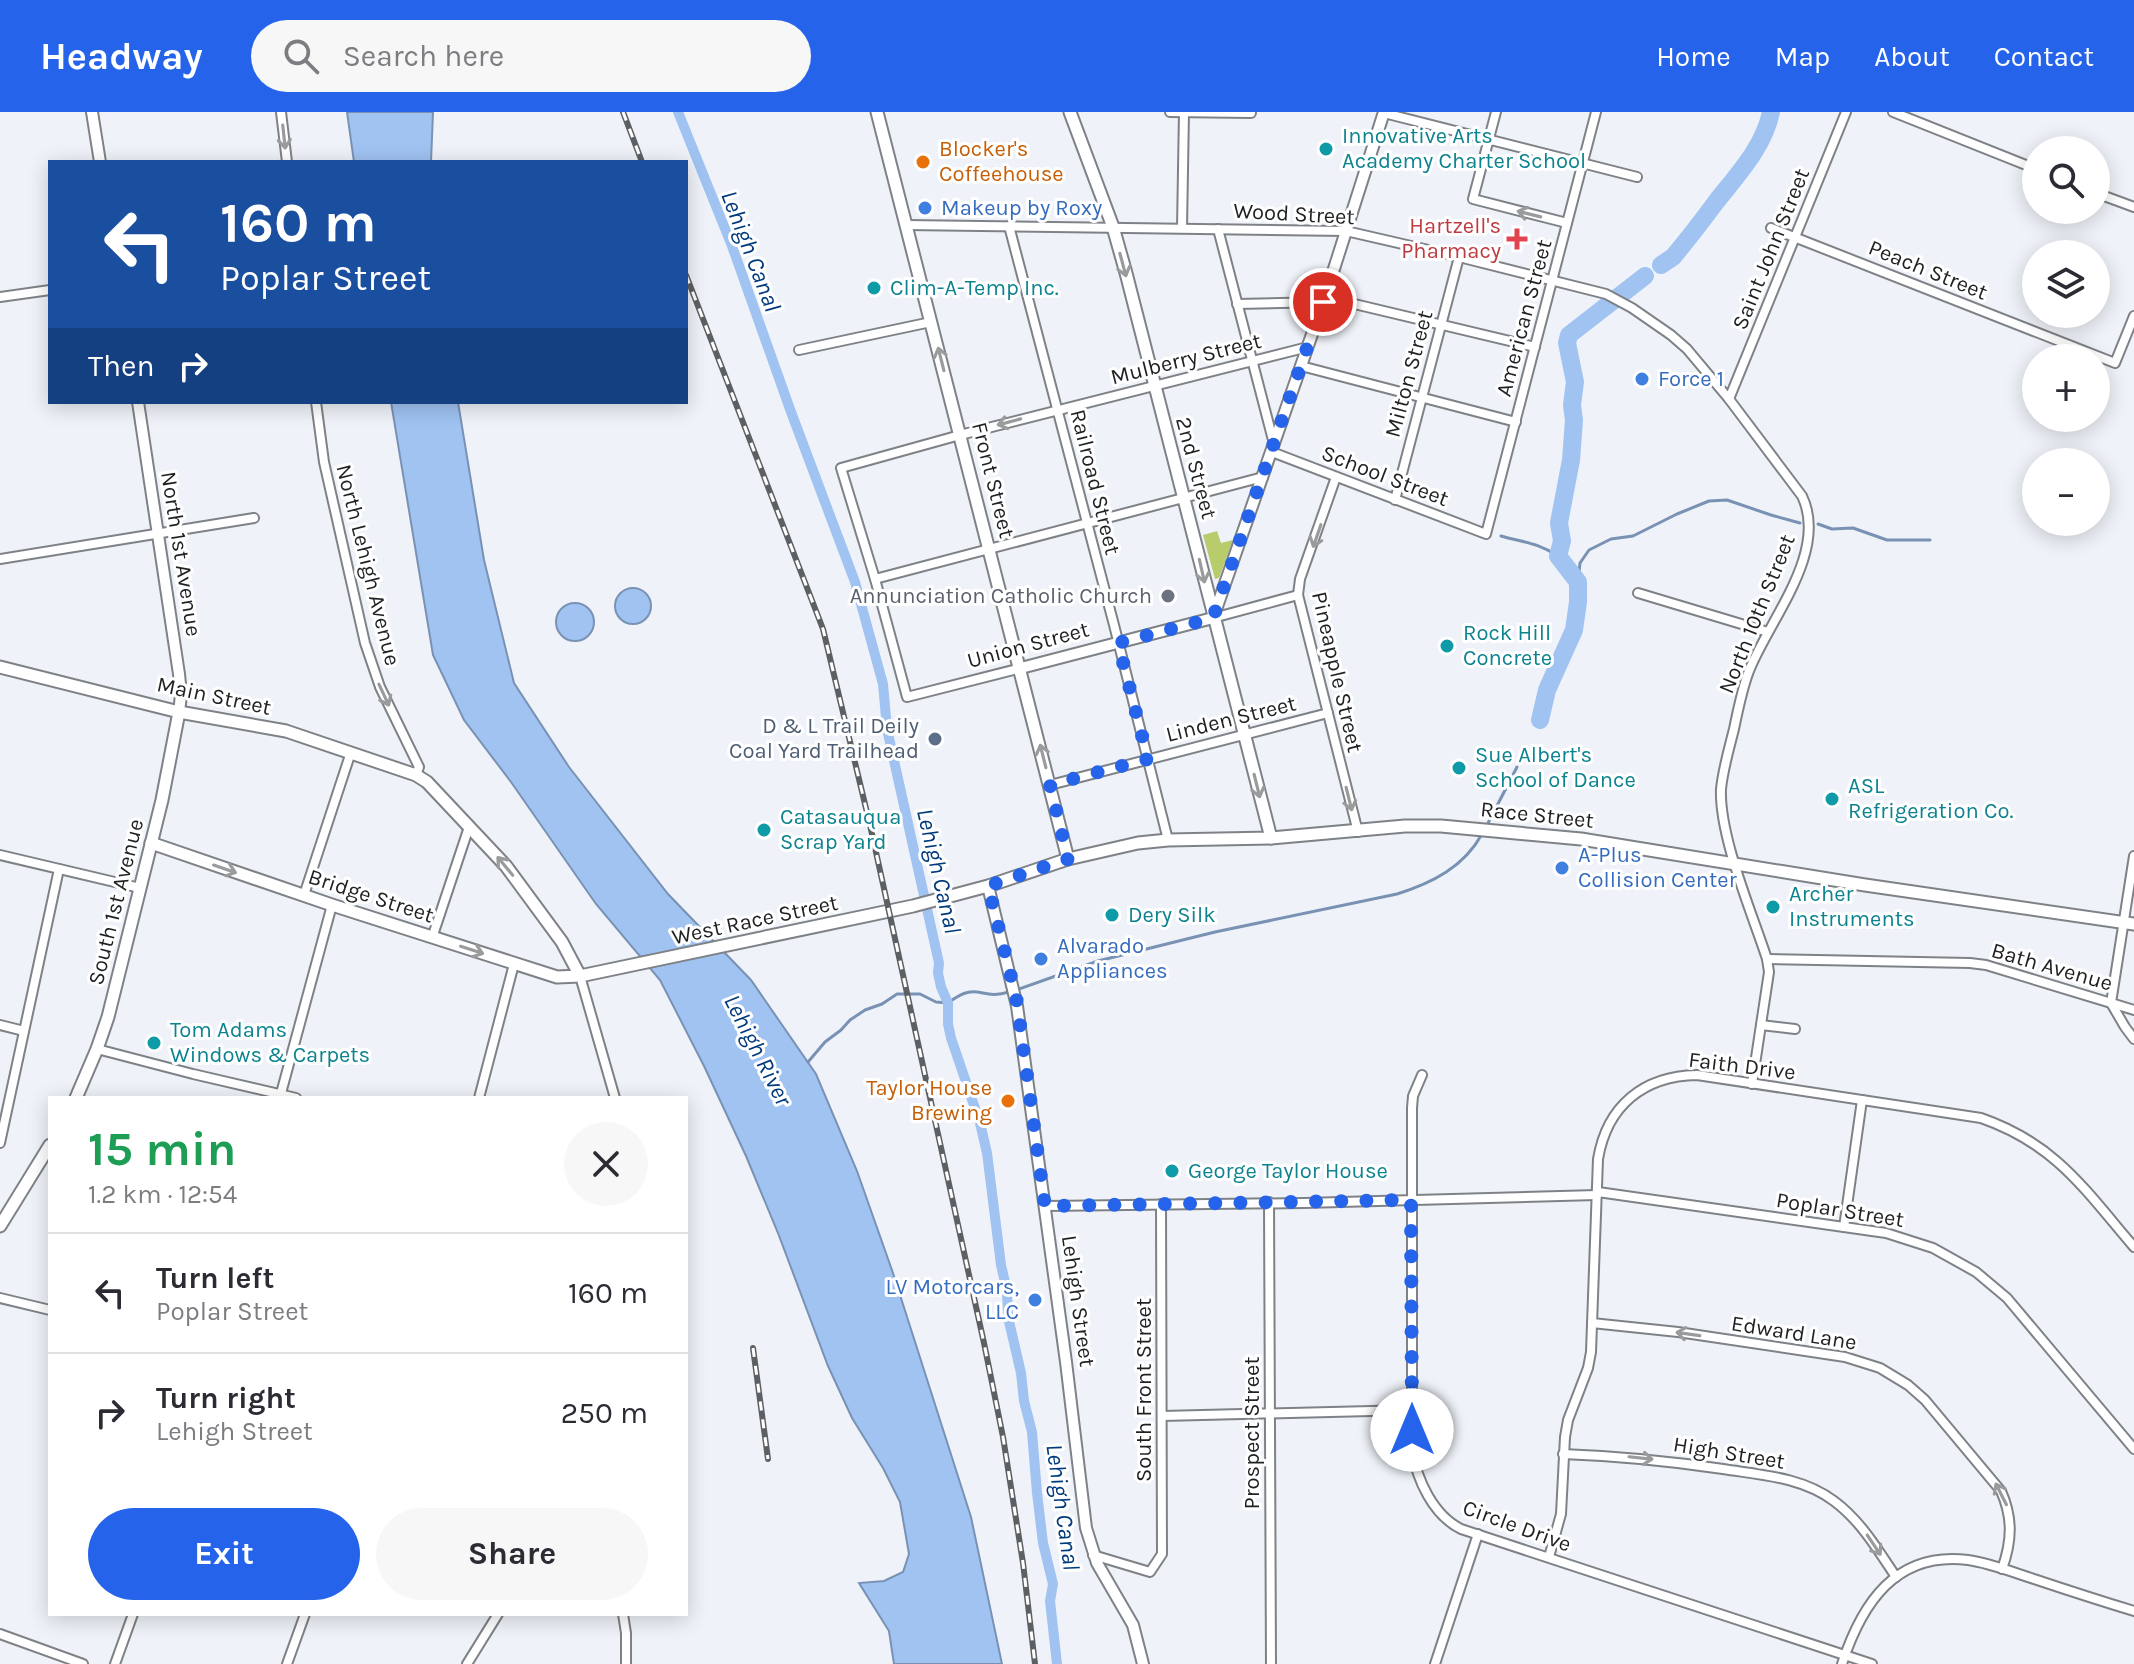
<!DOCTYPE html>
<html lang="en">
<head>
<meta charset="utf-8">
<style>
  :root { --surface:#fff; --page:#f7f7f7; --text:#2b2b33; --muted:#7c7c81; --line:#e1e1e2; --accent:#2563eb }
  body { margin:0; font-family:Karla,sans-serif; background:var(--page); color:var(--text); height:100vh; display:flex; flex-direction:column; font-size:30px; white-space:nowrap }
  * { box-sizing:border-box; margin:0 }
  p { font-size:26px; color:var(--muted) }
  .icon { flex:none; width:44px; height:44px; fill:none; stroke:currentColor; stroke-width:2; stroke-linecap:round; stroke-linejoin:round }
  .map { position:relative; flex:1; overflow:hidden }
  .sheet { position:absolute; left:48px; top:984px; width:640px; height:520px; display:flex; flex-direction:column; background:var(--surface); border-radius:0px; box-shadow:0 4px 20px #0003 }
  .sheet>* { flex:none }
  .guide { position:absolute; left:48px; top:48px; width:640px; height:244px; border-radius:0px; box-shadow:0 4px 20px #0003; background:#1a4fa0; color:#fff; overflow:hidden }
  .tools { position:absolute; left:2022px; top:24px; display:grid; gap:16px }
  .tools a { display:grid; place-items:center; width:88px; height:88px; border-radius:50%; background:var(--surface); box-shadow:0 4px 20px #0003; font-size:40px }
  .pin { position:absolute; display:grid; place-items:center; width:68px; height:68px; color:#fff; margin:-34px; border:4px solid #fff; border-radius:50%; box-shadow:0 2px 8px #0007 }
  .me { position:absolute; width:88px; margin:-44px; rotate:0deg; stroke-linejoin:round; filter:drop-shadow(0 0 6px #0008) }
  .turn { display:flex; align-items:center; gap:28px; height:168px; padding:0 40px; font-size:36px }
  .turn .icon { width:104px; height:104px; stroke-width:2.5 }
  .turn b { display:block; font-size:56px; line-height:68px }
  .then { display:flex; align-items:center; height:76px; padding:0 40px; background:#0003; gap:16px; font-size:30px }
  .round { display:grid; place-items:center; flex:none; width:84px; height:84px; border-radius:42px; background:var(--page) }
  .summary { display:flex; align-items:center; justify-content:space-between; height:136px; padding:0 40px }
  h1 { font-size:48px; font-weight:700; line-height:60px; color:#1e9e55 }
  .action { display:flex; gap:16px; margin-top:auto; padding:16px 40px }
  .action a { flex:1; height:92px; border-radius:48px; background:var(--accent); color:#fff; font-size:32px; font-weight:700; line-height:92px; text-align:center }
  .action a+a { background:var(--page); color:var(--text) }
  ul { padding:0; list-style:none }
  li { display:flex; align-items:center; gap:24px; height:120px; padding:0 40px; border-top:2px solid var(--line) }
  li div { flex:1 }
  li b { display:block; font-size:30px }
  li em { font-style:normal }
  header { display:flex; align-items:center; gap:48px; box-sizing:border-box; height:112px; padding:0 40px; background:var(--accent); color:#fff }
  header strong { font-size:38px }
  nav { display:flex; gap:44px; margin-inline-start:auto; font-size:28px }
  .search { width:560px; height:72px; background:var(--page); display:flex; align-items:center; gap:20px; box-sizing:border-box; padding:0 28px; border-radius:44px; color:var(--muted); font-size:30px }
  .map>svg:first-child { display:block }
  .green { fill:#b8cc6b }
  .water { fill:#a0c3f2; stroke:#7992b4; stroke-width:2 }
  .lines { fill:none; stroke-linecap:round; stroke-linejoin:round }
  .stream { stroke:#7992b4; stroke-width:3 }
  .canal { stroke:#a0c3f2; stroke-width:10 }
  .river { stroke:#a0c3f2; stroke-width:18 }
  .minor-casing { stroke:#7e8287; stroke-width:12 }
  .tertiary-casing { stroke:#7e8287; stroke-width:14 }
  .secondary-casing { stroke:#7e8287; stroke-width:15 }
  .minor { stroke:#fff; stroke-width:8 }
  .tertiary { stroke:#fff; stroke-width:10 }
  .secondary { stroke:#fff; stroke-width:11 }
  .rail-casing { stroke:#5d6063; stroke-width:6 }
  .rail { stroke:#fff; stroke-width:3; stroke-dasharray:9; stroke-linecap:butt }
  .oneway { stroke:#9a9b9c }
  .route { stroke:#2563eb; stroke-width:14; stroke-dasharray:0 25.2 }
  .culture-dot { fill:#0f9aa8; stroke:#fff; stroke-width:3 }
  .food-dot { fill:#e8710a; stroke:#fff; stroke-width:3 }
  .shop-dot { fill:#3f7fe0; stroke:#fff; stroke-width:3 }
  .health-dot { fill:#e0444e; stroke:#fff; stroke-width:3 }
  .worship-dot { fill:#6b7280; stroke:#fff; stroke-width:3 }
  .service-dot { fill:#5c6f8a; stroke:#fff; stroke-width:3 }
  .labels { text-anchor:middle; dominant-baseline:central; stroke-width:6; stroke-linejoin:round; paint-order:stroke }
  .culture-label { font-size:22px; fill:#0d838f; stroke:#fff; text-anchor:start }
  .food-label { font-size:22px; fill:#c56008; stroke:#fff; text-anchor:start }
  .shop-label { font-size:22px; fill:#366cbe; stroke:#fff; text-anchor:start }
  .street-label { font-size:22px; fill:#1e2022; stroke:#fff }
  .health-label { font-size:22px; fill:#be3a42; stroke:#fff; text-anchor:end }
  .worship-label { font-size:22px; fill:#5b616d; stroke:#fff; text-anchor:end }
  .service-label { font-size:22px; fill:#4e5e75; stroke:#fff; text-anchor:end }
  .water-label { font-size:24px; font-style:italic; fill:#003a7d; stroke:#fff }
</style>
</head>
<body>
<header>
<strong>Headway</strong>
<div class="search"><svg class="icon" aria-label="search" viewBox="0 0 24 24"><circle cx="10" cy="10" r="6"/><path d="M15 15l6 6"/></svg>Search here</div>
<nav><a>Home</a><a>Map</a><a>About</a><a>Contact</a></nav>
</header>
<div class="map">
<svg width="2134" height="1552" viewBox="0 0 2134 1552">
  <rect width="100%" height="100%" fill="#eff3f9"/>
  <polygon class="green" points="1217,419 1221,431 1233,428 1219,466 1215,467 1203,423"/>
  <g class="water">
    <polygon points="347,0 433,0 431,50 354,50"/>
    <polygon points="391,290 458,290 484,448 514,571 569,655 668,782 751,868 816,962 857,1059 893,1161 971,1405 1002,1552 894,1552 889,1519 859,1471 884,1469 903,1460 909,1442 900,1390 883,1356 852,1306 828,1254 778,1121 746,1044 704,954 660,868 596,792 511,670 464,608 433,543"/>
    <circle cx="633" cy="494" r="18"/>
    <circle cx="575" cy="510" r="19"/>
  </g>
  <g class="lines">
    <g class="stream">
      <polyline points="1818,412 1832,417 1853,416 1887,428 1930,428"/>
      <path d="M1501,424C1525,431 1536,430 1558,444"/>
      <polyline points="1578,470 1580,451 1589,438 1611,427 1633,424 1677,402 1709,389 1727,388 1771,403 1800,411"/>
      <polyline points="1486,715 1517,655"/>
      <path d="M1016,878L1098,849L1215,820L1397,782C1432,771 1464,755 1482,722"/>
      <path d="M808,950L825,930L841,918L850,908L865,898L882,892L897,882H920L936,890L948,891C978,868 980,889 1009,880"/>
    </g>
    <polyline class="canal" points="678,0 732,134 791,300 855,470 883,572 887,617 939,851 938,861 941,875 948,891 948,912 951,926 980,1011 987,1041 1001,1153 1007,1179 1008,1205 1021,1261 1024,1289 1032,1320 1037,1381 1043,1431 1053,1472 1050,1489 1057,1552"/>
    <g class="river">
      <path d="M1661,153L1673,145C1688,127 1702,109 1716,90C1737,63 1764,35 1771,0"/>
      <polyline points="1540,608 1547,578 1574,518 1578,490 1578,470 1558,444 1562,429 1559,411 1571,348 1574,308 1572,293 1575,270 1567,231 1569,223 1645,164"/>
    </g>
    <defs>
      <g id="minor">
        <polyline points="281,0 287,50"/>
        <polyline points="1170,0 1251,1"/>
        <polyline points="1496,0 1473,87 1567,111"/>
        <polyline points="1893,0 2036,57"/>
        <polyline points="1384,1 1637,65"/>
        <polyline points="2096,81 2134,95"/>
        <path d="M906,113L1346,119L1459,145L1606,182L1632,196L1671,223L1687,237L1729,287L1802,384C1829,440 1769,508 1749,559C1742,577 1738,598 1734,617C1729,637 1723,657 1721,677C1719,724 1752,801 1767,847L1769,860L1752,972"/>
        <polyline points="1009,114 1114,513 1168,728"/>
        <polyline points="1182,116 1184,0"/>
        <polyline points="1771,116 2115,251 2134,204"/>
        <polyline points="1218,117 1274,332"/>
        <polyline points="0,185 50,178"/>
        <polyline points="1325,185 1535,235"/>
        <polyline points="1237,192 1323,190"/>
        <polyline points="799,238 931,210"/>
        <polyline points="1301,254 1516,310"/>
        <polyline points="1729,287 1846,0"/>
        <polyline points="316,290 324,350 365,531 380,575 419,655 416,663"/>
        <polyline points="1272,340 1486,422 1596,0"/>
        <polyline points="1336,365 1300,467 1298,483 1358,720"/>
        <polyline points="1395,388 1459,145"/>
        <polyline points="0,447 254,406"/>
        <polyline points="875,467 1263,365"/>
        <polyline points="1638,481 1768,520"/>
        <polyline points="1213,506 1298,483"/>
        <polyline points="1021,556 907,585 875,467 841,356 960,323 1308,235"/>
        <polyline points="1050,673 1328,601"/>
        <polyline points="0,743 140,776"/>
        <polyline points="2134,744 2111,891 2125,915 2134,927"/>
        <polyline points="304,783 351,640"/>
        <polyline points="432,826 469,715"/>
        <polyline points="1767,847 1970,851 1986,853 2134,898"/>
        <polyline points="580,864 615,986"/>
        <polyline points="0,913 24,919"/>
        <polyline points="1761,913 1795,917"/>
        <polyline points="97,937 193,962 296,986"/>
        <path d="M1422,963L1413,984L1412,996V1338C1417,1368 1433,1403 1461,1417L1872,1552"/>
        <polyline points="280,985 332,793"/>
        <polyline points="479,986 514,852"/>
        <polyline points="0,1031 59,757"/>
        <polyline points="1598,1080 1886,1121 1933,1136 1976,1160 2007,1186 2134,1337"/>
        <polyline points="1269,1090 1271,1552"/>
        <polyline points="1045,1094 1304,1091 1597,1083"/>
        <polyline points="1844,1115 1862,988"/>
        <polyline points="0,1186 50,1198"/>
        <path d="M1592,1211L1678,1220L1845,1245L1880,1256L1908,1273L1925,1288L2001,1379C2013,1406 2012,1429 2002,1457"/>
        <polyline points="1162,1304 1412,1298"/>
        <path d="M1563,1342C1617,1344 1669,1349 1723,1357C1761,1363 1802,1365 1834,1389C1861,1409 1878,1438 1896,1465"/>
        <polyline points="1093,1443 1150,1460 1162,1442 1161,1092"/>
        <path d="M1549,1445L1561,1402L1565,1325L1568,1308L1588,1256L1591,1240L1598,1047C1607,994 1643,964 1697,963L1981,1006C2056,1032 2085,1078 2134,1135"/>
        <polyline points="623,1502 626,1521 626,1552"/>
        <polyline points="0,1522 83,1552"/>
        <polyline points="115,1552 133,1502"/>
        <polyline points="287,1552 305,1502"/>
        <polyline points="467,1552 498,1502"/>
        <polyline points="1435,1552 1478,1422"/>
        <path d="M1842,1552C1862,1491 1896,1439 1968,1448C1990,1451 2012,1460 2034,1467C2067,1478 2101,1489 2134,1499"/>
      </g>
      <g id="tertiary">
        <polyline points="92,0 100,50"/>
        <polyline points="138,290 179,562 181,583 179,600"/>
        <polyline points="1021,556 1213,506 1325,185 1384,0"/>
        <polyline points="988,774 1017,894 1066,1250 1086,1416 1097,1451 1133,1513 1143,1552"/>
      </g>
      <g id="secondary">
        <polyline points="877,0 1068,747"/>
        <polyline points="1070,0 1113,115 1126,161 1271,726"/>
        <polyline points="0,555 179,600 286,619 416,663 427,670 506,754 562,830 580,864"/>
        <polyline points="151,731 332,793 557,865 580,864 913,794 988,774 1068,747 1138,731 1168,728 1271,726 1405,714 1441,714 1581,727 1865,773 2134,812"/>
        <polyline points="76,986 97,937 108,905 162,688 179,600"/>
        <polyline points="0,1114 50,1033"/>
      </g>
    </defs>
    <use href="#minor" class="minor-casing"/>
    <use href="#tertiary" class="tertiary-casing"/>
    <use href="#secondary" class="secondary-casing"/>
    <use href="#minor" class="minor"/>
    <use href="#tertiary" class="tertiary"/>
    <use href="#secondary" class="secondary"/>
    <defs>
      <g id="rail">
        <polyline points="623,0 642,50"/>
        <polyline points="686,163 823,517 870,713 984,1231 1003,1325 1023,1451 1035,1552"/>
        <polyline points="753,1236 768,1347"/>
      </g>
    </defs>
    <use href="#rail" class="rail-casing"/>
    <use href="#rail" class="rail"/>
  </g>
  <defs><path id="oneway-shaft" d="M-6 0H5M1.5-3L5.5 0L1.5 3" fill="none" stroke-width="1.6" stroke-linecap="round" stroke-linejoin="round" transform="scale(2)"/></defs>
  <g class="oneway">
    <use href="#oneway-shaft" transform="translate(284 25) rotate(84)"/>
    <use href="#oneway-shaft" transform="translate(1529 102) rotate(-166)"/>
    <use href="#oneway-shaft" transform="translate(1123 153) rotate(75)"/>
    <use href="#oneway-shaft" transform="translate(941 247) rotate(-104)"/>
    <use href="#oneway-shaft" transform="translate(1009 310) rotate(165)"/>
    <use href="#oneway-shaft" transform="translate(1317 424) rotate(109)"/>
    <use href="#oneway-shaft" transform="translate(1202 459) rotate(77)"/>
    <use href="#oneway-shaft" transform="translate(384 583) rotate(65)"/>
    <use href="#oneway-shaft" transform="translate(1043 644) rotate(-104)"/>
    <use href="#oneway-shaft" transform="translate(1257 674) rotate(76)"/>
    <use href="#oneway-shaft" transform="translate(1349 687) rotate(76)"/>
    <use href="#oneway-shaft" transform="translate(505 754) rotate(-130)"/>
    <use href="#oneway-shaft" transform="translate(225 757) rotate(19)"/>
    <use href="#oneway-shaft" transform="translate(472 838) rotate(18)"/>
    <use href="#oneway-shaft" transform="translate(1688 1222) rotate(-172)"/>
    <use href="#oneway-shaft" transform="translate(1641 1346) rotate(6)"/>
    <use href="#oneway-shaft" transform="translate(2001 1382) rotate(-117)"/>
    <use href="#oneway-shaft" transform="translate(1874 1433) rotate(56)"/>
  </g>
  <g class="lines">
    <polyline class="route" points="1323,190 1213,506 1118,531 1148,647 1050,673 1068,747 988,774 1016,884 1045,1094 1411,1088 1412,1318"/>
  </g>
  <g class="culture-dot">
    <circle cx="1326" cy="37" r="8"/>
    <circle cx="874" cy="176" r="8"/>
    <circle cx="1447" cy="534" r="8"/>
    <circle cx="1459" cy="656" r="8"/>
    <circle cx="1832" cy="687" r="8"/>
    <circle cx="764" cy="718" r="8"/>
    <circle cx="1773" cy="795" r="8"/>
    <circle cx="1112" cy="803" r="8"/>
    <circle cx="154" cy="931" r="8"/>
    <circle cx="1172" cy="1059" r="8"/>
  </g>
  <g class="food-dot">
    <circle cx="923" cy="50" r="8"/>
    <circle cx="1008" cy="989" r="8"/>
  </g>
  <g class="shop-dot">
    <circle cx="925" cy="96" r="8"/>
    <circle cx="1642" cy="267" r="8"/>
    <circle cx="1562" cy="756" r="8"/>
    <circle cx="1041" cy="847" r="8"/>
    <circle cx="1035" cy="1188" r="8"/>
  </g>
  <path class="health-dot" d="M1513 115h8v8h8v8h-8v8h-8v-8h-8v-8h8z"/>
  <circle class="worship-dot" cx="1168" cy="484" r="8"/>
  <circle class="service-dot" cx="935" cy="627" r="8"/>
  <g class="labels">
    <g class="culture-label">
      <text x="1342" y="24">Innovative Arts<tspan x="1342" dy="25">Academy Charter School</tspan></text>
      <text x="890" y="176">Clim-A-Temp Inc.</text>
      <text x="1463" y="521">Rock Hill<tspan x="1463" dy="25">Concrete</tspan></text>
      <text x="1475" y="643">Sue Albert's<tspan x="1475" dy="25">School of Dance</tspan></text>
      <text x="1848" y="674">ASL<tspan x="1848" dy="25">Refrigeration Co.</tspan></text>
      <text x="780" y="705">Catasauqua<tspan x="780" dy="25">Scrap Yard</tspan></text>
      <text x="1789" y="782">Archer<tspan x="1789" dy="25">Instruments</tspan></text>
      <text x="1128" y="803">Dery Silk</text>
      <text x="170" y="918">Tom Adams<tspan x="170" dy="25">Windows &amp; Carpets</tspan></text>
      <text x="1188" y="1059">George Taylor House</text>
    </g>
    <g class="food-label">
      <text x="939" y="37">Blocker's<tspan x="939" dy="25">Coffeehouse</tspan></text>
      <text x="992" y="976" text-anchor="end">Taylor House<tspan x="992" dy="25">Brewing</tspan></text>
    </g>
    <g class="shop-label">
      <text x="941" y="96">Makeup by Roxy</text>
      <text x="1658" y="267">Force 1</text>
      <text x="1578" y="743">A-Plus<tspan x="1578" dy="25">Collision Center</tspan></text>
      <text x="1057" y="834">Alvarado<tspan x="1057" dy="25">Appliances</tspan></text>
      <text x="1019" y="1175" text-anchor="end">LV Motorcars,<tspan x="1019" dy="25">LLC</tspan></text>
    </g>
    <g class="street-label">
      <text transform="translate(1294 102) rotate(3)">Wood Street</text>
      <text transform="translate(1771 137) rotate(-68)">Saint John Street</text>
      <text transform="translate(1928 158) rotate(22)">Peach Street</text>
      <text transform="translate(1524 206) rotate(-75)">American Street</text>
      <text transform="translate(1186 247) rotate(-14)">Mulberry Street</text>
      <text transform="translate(1409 262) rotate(-75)">Milton Street</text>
      <text transform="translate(1196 356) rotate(75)">2nd Street</text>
      <text transform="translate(1385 364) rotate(21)">School Street</text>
      <text transform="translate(993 368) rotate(76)">Front Street</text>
      <text transform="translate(1095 370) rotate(76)">Railroad Street</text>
      <text transform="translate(181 442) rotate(81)">North 1st Avenue</text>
      <text transform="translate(368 453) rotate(76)">North Lehigh Avenue</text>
      <text transform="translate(1757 502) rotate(-68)">North 10th Street</text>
      <text transform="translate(1028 533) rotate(-15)">Union Street</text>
      <text transform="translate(1337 560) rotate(77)">Pineapple Street</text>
      <text transform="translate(214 584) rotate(12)">Main Street</text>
      <text transform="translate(1231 607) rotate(-14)">Linden Street</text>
      <text transform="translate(1537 703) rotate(6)">Race Street</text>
      <text transform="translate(371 784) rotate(18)">Bridge Street</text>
      <text transform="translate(116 790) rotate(-76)">South 1st Avenue</text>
      <text transform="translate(755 808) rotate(-12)">West Race Street</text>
      <text transform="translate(2052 855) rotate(16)">Bath Avenue</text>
      <text transform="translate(1742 954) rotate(7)">Faith Drive</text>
      <text transform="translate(1840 1098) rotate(9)">Poplar Street</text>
      <text transform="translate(1078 1189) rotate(82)">Lehigh Street</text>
      <text transform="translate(1794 1221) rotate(9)">Edward Lane</text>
      <text transform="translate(1144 1278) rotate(-90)">South Front Street</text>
      <text transform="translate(1252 1321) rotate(-90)">Prospect Street</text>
      <text transform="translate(1729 1341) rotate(9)">High Street</text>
      <text transform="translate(1517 1414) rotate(20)">Circle Drive</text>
    </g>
    <g class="health-label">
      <text x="1501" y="114">Hartzell's<tspan x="1501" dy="25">Pharmacy</tspan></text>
    </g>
    <g class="worship-label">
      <text x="1152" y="484">Annunciation Catholic Church</text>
    </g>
    <g class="service-label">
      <text x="919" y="614">D &amp; L Trail Deily<tspan x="919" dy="25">Coal Yard Trailhead</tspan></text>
    </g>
    <g class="water-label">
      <text transform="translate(751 139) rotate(69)">Lehigh Canal</text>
      <text transform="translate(939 759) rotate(77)">Lehigh Canal</text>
      <text transform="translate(758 938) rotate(63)">Lehigh River</text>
      <text transform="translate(1063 1395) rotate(82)">Lehigh Canal</text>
    </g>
  </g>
</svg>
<div class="tools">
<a><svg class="icon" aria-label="search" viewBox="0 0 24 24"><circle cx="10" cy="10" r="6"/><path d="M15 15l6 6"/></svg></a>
<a><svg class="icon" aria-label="layers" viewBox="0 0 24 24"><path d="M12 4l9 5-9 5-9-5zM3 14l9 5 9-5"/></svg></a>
<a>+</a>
<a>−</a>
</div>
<div class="pin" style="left:1323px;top:190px;background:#d93025"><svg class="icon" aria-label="arrive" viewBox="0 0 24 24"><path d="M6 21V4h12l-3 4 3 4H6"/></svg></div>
<svg class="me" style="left:1412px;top:1318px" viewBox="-20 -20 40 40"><circle r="19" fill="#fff"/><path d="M0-13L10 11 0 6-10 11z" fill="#2563eb"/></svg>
<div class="guide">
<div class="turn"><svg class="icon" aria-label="left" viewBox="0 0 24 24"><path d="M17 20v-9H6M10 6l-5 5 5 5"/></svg><div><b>160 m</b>Poplar Street</div></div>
<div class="then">Then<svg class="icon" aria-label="right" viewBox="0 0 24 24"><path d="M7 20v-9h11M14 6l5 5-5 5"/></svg></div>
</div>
<section class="sheet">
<div class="summary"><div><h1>15 min</h1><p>1.2 km · 12:54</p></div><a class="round"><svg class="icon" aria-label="close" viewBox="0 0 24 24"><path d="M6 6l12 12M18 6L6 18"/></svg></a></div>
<ul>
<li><svg class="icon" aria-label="left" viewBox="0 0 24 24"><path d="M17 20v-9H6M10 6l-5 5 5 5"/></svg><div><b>Turn left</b><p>Poplar Street</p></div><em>160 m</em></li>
<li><svg class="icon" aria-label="right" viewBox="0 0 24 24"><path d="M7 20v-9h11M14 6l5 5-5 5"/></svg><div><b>Turn right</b><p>Lehigh Street</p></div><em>250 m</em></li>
</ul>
<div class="action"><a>Exit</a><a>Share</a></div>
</section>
</div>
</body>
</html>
